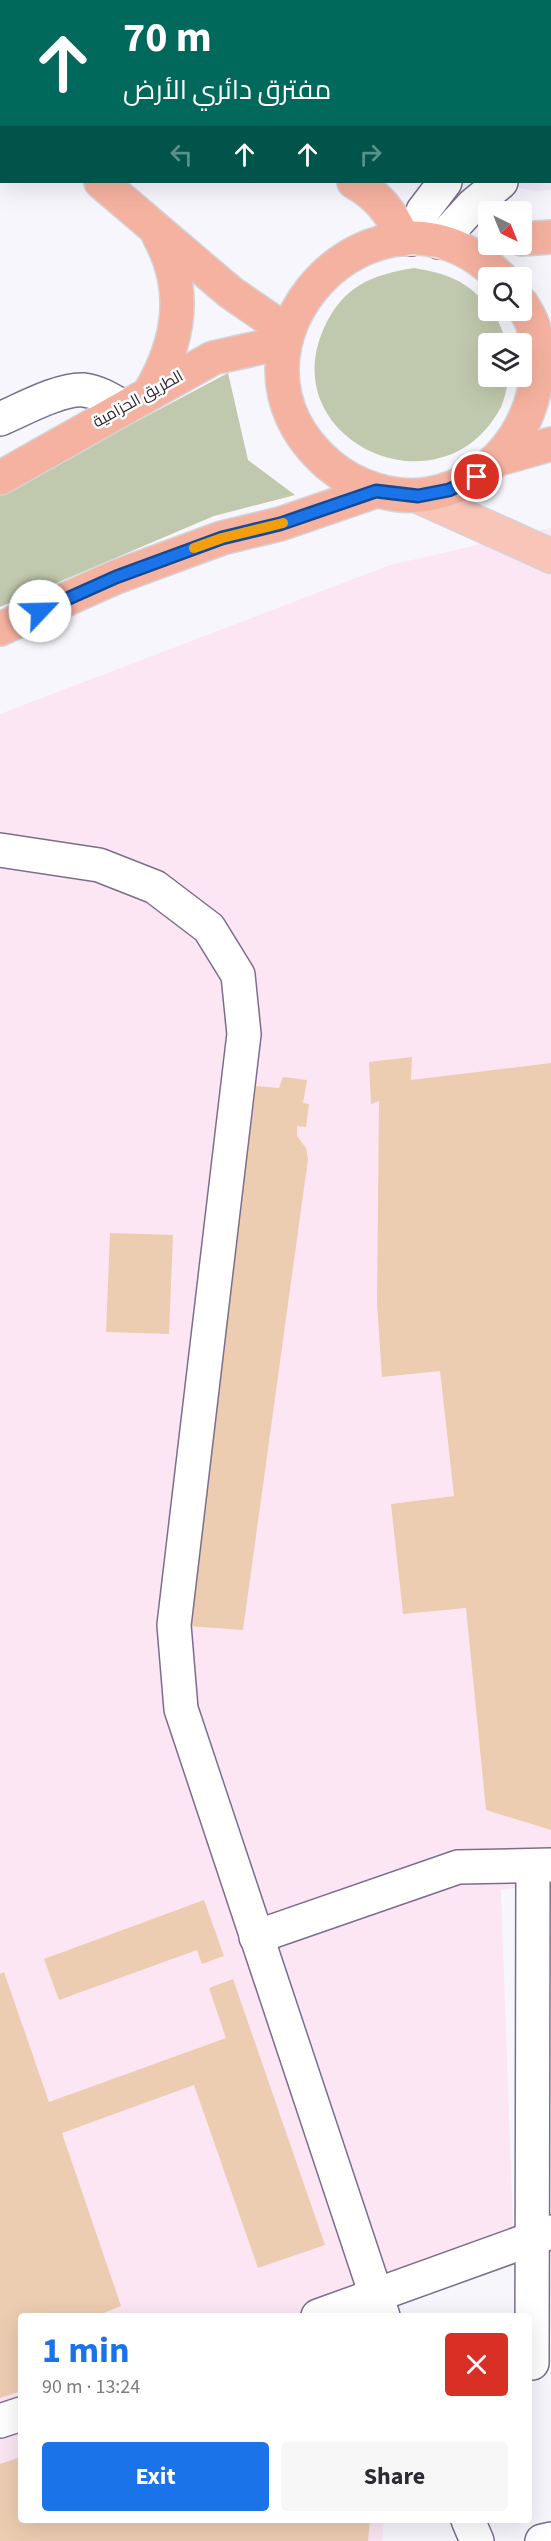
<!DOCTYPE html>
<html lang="en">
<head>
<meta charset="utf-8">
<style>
  :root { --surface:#fff; --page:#f7f7f7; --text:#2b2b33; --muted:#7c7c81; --accent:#1a73e8 }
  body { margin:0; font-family:"Source Sans 3",Cairo,sans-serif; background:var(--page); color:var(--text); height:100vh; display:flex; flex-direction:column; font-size:22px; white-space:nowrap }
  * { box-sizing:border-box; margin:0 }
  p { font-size:20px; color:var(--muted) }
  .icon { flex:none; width:33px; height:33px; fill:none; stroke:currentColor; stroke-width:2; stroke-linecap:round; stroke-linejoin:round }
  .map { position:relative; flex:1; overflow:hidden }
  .details { position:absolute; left:18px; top:2313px; width:514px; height:210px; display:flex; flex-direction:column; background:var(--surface); border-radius:6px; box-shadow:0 6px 24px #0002 }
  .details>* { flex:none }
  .banner { position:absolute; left:0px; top:0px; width:552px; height:183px; box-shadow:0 6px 24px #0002; background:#00695c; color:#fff; overflow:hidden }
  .needle { width:39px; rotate:137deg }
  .fabs { position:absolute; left:478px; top:201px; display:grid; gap:12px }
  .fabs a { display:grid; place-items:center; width:54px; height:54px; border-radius:6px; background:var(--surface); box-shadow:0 6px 24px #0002; font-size:30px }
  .pin { position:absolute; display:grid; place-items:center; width:51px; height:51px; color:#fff; margin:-26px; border:3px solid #fff; border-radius:50%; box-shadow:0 2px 6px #0007 }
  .me { position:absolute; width:66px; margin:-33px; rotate:66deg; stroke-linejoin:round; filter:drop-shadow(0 0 4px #0008) }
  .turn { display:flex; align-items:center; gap:21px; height:126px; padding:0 24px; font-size:27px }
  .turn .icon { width:78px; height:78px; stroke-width:2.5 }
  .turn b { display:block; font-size:42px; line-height:51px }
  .lanes { display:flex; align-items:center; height:57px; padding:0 24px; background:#0003; justify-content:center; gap:30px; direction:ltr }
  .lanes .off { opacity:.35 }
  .round { display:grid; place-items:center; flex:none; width:63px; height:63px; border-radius:6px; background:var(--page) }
  .head { display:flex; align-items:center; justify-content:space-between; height:102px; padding:0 24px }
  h1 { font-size:36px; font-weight:700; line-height:45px; color:var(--accent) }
  .button { display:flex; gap:12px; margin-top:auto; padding:12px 24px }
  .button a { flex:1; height:69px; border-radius:6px; background:var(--accent); color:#fff; font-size:24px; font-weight:700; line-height:69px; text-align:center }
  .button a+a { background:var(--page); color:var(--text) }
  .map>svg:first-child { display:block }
  .industrial { fill:#fce6f4 }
  .built { fill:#f2ebfc }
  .green { fill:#c0c9ad }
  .building { fill:#eccdb1 }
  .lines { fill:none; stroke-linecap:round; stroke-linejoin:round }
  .minor-casing { stroke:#7b6e8d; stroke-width:36 }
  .primary-casing { stroke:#d4d3d6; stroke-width:36 }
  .trunk-casing { stroke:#d4d3d6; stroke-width:36 }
  .minor { stroke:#fff; stroke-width:33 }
  .primary { stroke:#f8c5b8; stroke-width:33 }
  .trunk { stroke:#f6b2a0; stroke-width:33 }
  .route-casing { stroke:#114b97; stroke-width:15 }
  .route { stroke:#1a73e8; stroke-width:10 }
  .slow { stroke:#f59e0b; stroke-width:10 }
  .labels { text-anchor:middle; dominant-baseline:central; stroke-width:5; stroke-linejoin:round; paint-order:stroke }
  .street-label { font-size:16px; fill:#2a2431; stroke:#fff }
</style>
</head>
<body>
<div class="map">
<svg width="551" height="2541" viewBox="0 0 551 2541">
  <rect width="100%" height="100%" fill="#f8f6fd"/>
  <polygon class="industrial" points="551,528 551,1882 501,1890 513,2227 355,2287 364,2316 21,2316 21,2520 384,2520 382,2541 0,2541 0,714 390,565"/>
  <polygon class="built" points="180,0 551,0 551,190 535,191 490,182 550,182 550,2"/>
  <g class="green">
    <path d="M414,268C448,274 466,280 489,307V310L495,313L507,343L489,344V376L509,377C507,386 505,398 501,407C442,519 273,440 324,328C343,286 371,275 414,268Z"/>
    <polygon points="228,373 248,460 295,495 214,516 0,607 0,494"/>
  </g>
  <g class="building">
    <polygon points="412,1057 411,1080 551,1063 551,1830 486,1810 466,1608 403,1614 391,1504 454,1496 440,1371 382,1377 377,1304 379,1101 371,1104 369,1062"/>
    <polygon points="283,1077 307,1080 303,1103 309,1104 306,1127 297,1126 297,1136 306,1148 308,1159 243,1630 188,1626 256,1086 279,1088"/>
    <polygon points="110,1233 173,1235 169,1334 106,1332"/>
    <polygon points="204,1900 224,1956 202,1964 197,1950 59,2000 44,1959"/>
    <polygon points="4,1972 49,2102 226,2038 209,1988 233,1979 325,2245 258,2268 194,2085 62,2133 121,2306 96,2316 21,2316 21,2391 0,2398 0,1974"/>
    <polygon points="21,2457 21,2520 370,2520 368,2541 0,2541 0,2464"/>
  </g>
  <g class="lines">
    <defs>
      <g id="minor">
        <polyline points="550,147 551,146"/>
        <polyline points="411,239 423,211 445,182"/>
        <polyline points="439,242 473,205 501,182"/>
        <path d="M0,419C21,410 61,388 84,390C99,392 111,400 123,407"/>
        <polyline points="0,850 99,865 155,887 209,928 238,975 244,1034 174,1625 181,1709 383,2316"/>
        <polyline points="256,1937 458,1867 551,1865"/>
        <polyline points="318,2316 551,2232"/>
        <polyline points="532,2363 533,1866"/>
        <polyline points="0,2421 21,2414"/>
        <polyline points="468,2520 477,2541"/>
        <polyline points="542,2541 551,2539"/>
      </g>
      <polyline id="primary" points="418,496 551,556"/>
      <g id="trunk">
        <polyline points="0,0 2,2"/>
        <polyline points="0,95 2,96"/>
        <polyline points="101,182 230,292 288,332"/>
        <path d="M354,182C378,195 393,214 403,239"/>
        <polyline points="522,239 551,237"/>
        <path d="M501,278C378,154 196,348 328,464C355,487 394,500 429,494C504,481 551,405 534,329C532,320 526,312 522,304"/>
        <path d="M150,392C180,341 188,289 159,236"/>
        <polyline points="502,458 551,444"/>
        <polyline points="0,478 213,358 285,342"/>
        <polyline points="0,629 116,577 222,538 280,524 376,491"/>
      </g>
    </defs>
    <use href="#minor" class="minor-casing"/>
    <use href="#primary" class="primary-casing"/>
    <use href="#trunk" class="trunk-casing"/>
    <use href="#minor" class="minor"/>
    <use href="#primary" class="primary"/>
    <use href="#trunk" class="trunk"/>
  </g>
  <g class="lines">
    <defs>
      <polyline id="route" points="40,611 116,577 222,538 280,524 376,491 418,496 449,490 477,477"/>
    </defs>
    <use href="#route" class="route-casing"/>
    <use href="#route" class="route"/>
    <polyline class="slow" points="194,548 222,538 283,523"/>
  </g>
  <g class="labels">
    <g class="street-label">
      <text transform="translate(138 399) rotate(-29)">الطريق الحزامية</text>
    </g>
  </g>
</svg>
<div class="fabs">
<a><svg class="needle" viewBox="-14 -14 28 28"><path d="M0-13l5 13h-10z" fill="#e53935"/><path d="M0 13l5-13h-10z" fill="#7c7c81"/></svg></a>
<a><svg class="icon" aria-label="search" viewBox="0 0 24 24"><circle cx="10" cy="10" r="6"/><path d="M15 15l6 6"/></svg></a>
<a><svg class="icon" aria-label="layers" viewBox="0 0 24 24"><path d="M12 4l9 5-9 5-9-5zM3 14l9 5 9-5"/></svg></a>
</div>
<div class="pin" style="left:477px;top:477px;background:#d93025"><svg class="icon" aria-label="arrive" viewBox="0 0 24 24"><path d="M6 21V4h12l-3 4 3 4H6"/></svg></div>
<svg class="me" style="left:40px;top:611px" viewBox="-20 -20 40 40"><circle r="19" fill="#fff"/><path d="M0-13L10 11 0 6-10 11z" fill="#1a73e8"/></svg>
<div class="banner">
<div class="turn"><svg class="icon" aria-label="ahead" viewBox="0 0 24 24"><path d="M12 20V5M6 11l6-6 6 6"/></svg><div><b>70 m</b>مفترق دائري الأرض</div></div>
<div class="lanes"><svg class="icon off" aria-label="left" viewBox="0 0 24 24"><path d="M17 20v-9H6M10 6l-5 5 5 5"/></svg><svg class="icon" aria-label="ahead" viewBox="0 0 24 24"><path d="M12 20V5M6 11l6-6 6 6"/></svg><svg class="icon" aria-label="ahead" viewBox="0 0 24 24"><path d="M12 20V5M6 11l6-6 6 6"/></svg><svg class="icon off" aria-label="right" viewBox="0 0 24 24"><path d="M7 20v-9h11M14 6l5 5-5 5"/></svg></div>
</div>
<section class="details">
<div class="head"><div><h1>1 min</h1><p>90 m · 13:24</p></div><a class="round" style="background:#d93025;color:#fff"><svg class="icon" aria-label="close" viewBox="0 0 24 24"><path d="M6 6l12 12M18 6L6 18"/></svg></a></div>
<div class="button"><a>Exit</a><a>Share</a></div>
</section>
</div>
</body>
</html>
